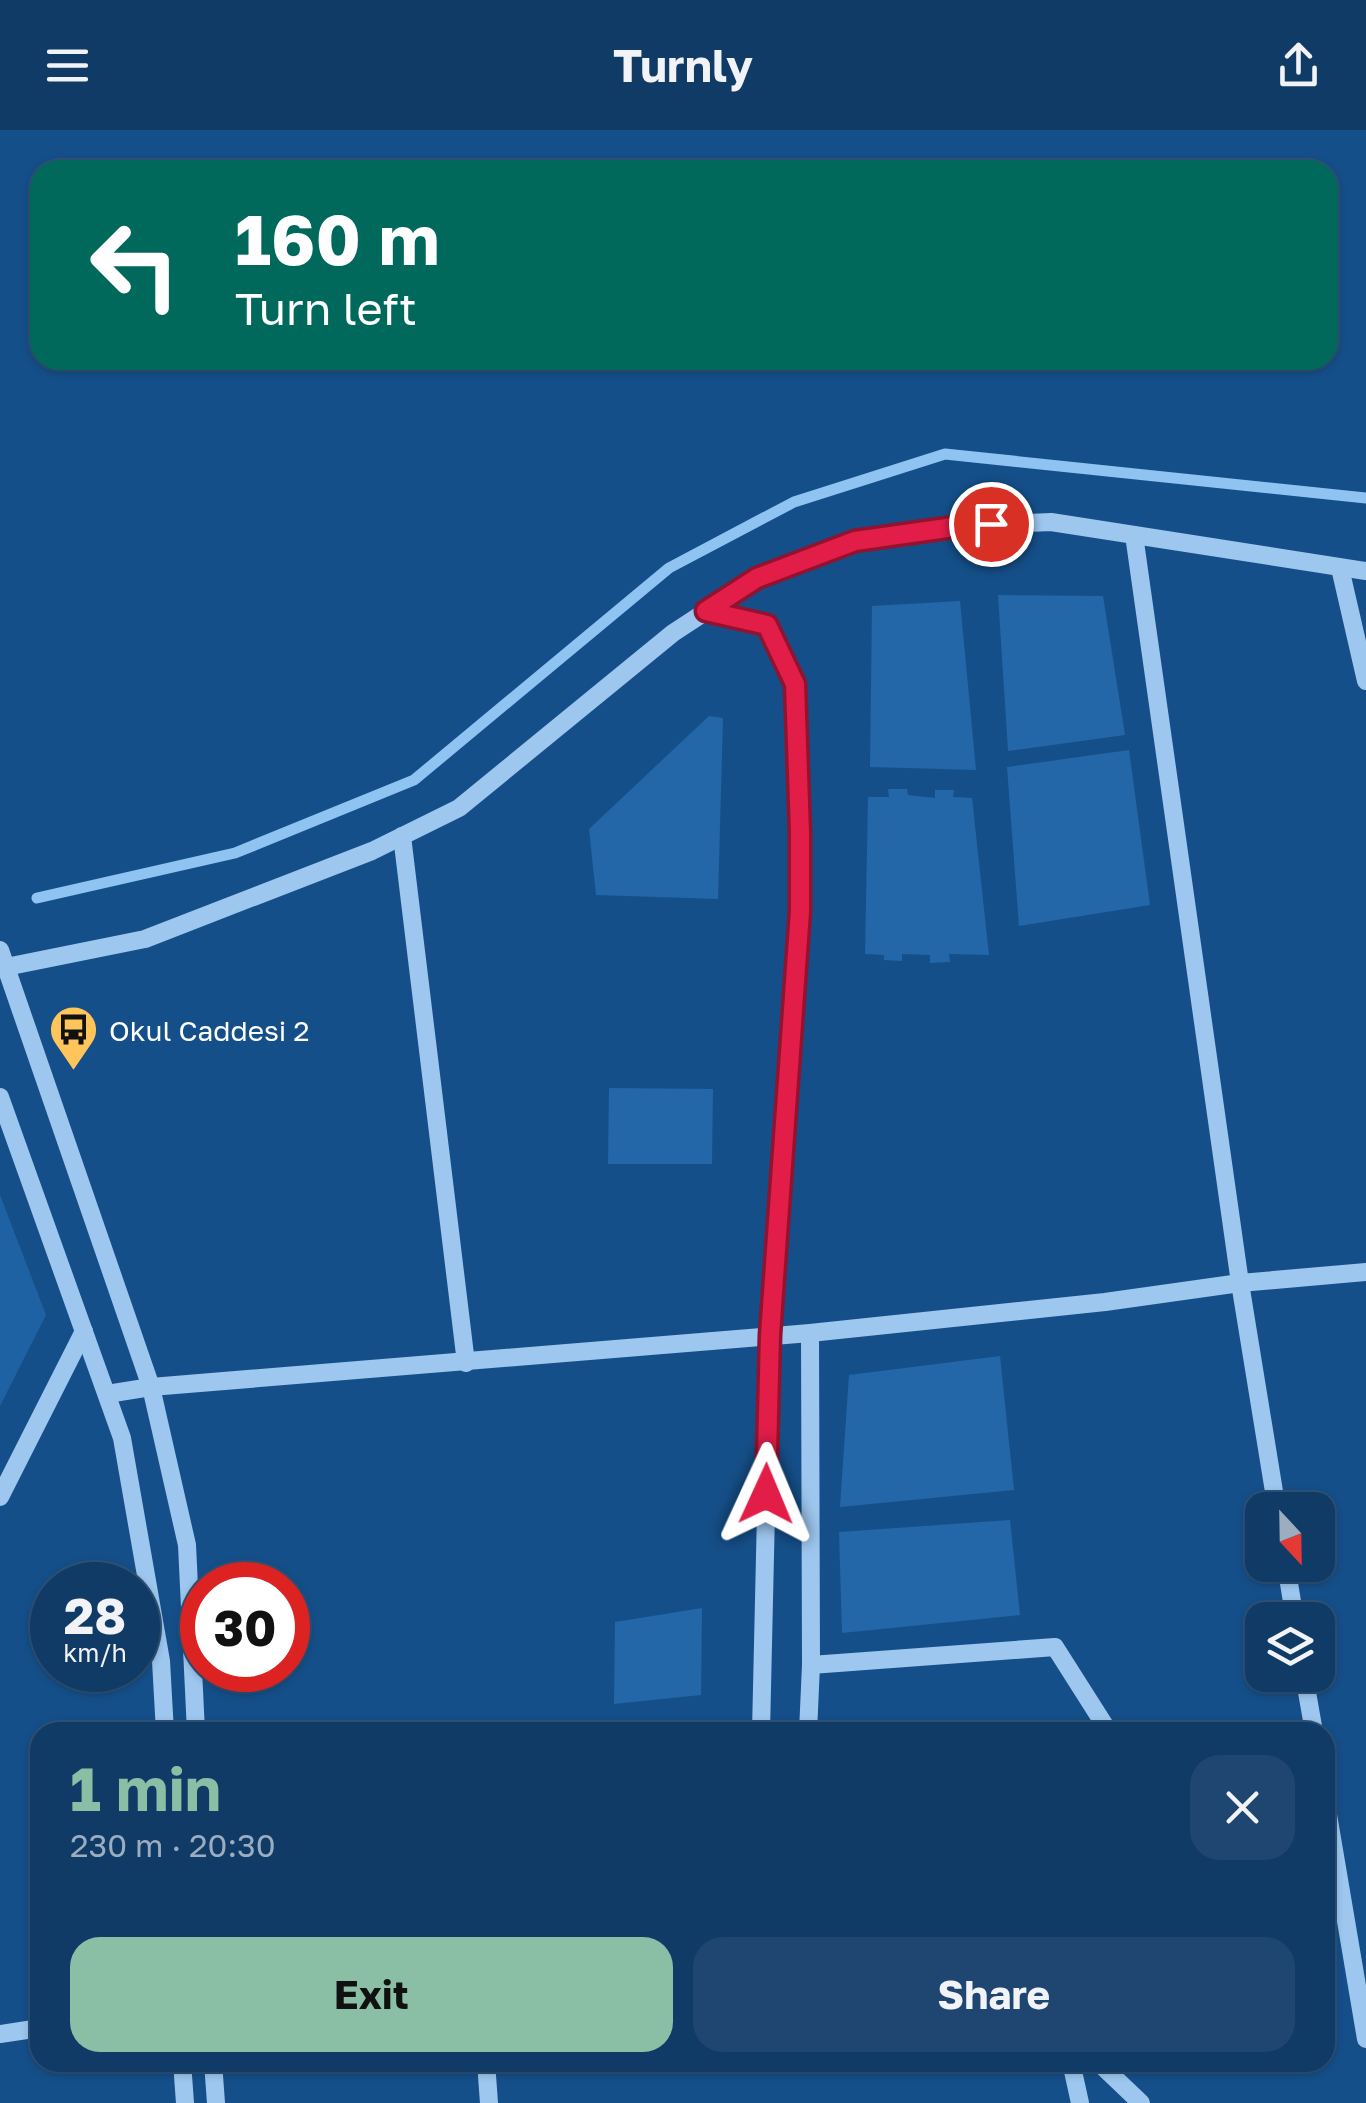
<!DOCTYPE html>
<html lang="en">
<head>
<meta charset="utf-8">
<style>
  :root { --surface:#103b67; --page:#1e4670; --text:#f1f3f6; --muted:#9cadc0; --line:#30557b; --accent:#8abfa5 }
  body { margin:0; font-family:"Golos Text",sans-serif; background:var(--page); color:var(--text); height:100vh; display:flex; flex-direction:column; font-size:38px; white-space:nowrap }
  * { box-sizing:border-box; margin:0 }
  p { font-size:32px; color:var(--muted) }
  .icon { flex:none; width:55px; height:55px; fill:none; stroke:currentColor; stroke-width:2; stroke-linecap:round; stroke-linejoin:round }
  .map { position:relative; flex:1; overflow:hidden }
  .drawer { position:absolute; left:30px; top:1592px; width:1305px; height:350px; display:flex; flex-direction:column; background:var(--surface); border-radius:30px; box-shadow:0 2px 8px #0004,0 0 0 2px var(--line) }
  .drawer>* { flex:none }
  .banner { position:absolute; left:30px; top:30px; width:1308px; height:210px; border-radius:30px; box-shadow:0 2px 8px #0004,0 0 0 2px var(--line); background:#00695c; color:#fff; overflow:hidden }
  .needle { width:65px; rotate:158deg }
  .buttons { position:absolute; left:1245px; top:1362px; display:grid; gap:20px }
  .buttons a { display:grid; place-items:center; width:90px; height:90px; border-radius:20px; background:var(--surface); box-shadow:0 2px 8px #0004,0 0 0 2px var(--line); font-size:50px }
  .speed { position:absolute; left:30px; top:1432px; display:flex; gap:20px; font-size:50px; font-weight:700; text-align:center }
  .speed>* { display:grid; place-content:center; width:130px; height:130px; border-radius:50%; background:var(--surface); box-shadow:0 2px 8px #0004,0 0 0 2px var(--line); line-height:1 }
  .speed small { font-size:25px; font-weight:400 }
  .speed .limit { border:15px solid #d22; background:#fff; color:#111 }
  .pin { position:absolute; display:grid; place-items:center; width:85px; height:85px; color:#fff; margin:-42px; border:5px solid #fff; border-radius:50%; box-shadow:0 2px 10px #0007 }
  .me { position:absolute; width:110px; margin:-55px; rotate:1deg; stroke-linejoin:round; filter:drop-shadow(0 0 8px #0008) }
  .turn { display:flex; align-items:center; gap:35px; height:210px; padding:0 40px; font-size:45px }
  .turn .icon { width:130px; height:130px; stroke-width:2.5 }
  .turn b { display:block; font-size:70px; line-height:85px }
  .round { display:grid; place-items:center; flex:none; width:105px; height:105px; border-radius:30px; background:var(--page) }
  .head { display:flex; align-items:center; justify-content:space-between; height:170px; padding:0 40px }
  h1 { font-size:60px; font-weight:700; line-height:75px; color:var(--accent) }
  .cta { display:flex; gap:20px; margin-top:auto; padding:20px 40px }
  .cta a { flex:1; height:115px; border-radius:30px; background:var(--accent); color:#111; font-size:40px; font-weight:700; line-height:115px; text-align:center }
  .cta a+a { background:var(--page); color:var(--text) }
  header { display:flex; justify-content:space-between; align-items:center; height:130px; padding:0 40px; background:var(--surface); font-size:45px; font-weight:700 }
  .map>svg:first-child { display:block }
  .green { fill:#1e62a3 }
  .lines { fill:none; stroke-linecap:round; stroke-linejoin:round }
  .stream { stroke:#8fc3f2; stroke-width:11 }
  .building { fill:#2367a8 }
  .minor { stroke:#9dc7ef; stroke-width:18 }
  .route-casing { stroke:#92132f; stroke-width:25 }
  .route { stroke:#e11d48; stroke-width:18 }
  .labels { text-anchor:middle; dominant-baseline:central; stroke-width:10; stroke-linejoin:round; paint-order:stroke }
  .poi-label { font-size:28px; fill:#fff; stroke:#154f89; text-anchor:start }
</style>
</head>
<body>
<header><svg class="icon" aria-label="menu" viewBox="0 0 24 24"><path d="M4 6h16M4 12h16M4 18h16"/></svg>Turnly<svg class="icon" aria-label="share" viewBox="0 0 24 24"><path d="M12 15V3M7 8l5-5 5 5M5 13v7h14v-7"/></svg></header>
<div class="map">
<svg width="1366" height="1973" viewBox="0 0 1366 1973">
  <rect width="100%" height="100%" fill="#154f89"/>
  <polygon class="green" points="0,1065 46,1185 0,1276"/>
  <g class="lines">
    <polyline class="stream" points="37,768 235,723 414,650 669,438 794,372 945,324 1366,368"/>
  </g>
  <g class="building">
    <polygon points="998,465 1103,466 1125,605 1008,621"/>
    <polygon points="960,471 976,640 870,637 872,476"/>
    <polygon points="709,586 723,588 718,769 596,765 589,699"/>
    <polygon points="1129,620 1150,775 1019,796 1007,637"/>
    <polygon points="888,659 907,659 908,665 935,668 935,660 954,660 953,667 972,668 989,825 949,824 950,832 930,833 930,825 902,824 902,831 884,830 884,825 865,824 868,667 889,667"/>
    <polygon points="609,958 713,959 712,1034 608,1034"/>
    <polygon points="1000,1226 1014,1360 840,1377 849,1245"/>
    <polygon points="1010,1390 1020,1485 842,1503 839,1402"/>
    <polygon points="702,1478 701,1565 614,1574 615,1492"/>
    <polygon points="695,1596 695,1602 644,1602 644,1600"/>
  </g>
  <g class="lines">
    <g class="minor">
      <polyline points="1134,405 1240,1153 1277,1380"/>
      <polyline points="1340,438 1366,551"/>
      <polyline points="706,481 767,495 795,554 801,663 800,781 770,1205 761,1602"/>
      <polyline points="402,706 466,1233"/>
      <polyline points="0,820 151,1257 187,1415 196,1602"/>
      <polyline points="0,836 6,837 145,809 372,721 459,678 673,503 757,448 855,411 961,396 1051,392 1366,441"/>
      <polyline points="0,967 122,1308 161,1531 165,1602"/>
      <polyline points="107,1264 151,1257 810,1203 1105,1172 1240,1153 1366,1142"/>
      <polyline points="0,1367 84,1201"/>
      <polyline points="1286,1435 1295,1490"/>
      <polyline points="811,1535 1055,1517 1109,1602"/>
      <polyline points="1304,1545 1314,1602"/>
      <polyline points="808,1602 811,1535 810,1203"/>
      <polyline points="1325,1667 1366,1909"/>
      <polyline points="0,1904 40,1898"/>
      <polyline points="182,1932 185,1973"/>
      <polyline points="213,1932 216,1973"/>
      <polyline points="486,1932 489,1973"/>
      <polyline points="1071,1932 1080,1973"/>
      <polyline points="1098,1932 1141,1973"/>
    </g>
  </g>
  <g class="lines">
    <defs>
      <polyline id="route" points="766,1364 770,1205 800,781 800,702 795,554 767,495 706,481 757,448 855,411 961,396 991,394"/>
    </defs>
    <use href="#route" class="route-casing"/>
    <use href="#route" class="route"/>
  </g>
  <defs>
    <symbol id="bus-pin" viewBox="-11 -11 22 30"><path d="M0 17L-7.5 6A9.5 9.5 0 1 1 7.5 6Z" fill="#ffc55b" stroke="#154f89"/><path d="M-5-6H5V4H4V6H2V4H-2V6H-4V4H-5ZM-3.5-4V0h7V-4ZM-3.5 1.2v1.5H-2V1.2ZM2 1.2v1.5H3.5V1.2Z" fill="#111"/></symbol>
  </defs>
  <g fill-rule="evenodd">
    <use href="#bus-pin" x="46" y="872" width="55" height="75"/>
  </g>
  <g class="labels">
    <g class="poi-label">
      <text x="109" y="900">Okul Caddesi 2</text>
    </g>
  </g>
</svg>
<div class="buttons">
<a><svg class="needle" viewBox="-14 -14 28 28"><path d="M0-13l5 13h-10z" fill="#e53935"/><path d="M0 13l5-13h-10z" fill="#9cadc0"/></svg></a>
<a><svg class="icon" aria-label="layers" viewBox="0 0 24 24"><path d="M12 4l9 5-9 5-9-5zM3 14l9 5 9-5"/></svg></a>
</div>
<div class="speed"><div>28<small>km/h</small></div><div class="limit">30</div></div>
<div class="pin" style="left:991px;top:394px;background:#d93025"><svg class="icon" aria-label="arrive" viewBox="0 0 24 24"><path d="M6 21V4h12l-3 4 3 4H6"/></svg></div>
<svg class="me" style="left:766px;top:1364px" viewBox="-20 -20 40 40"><path d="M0-17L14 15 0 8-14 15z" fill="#e11d48" stroke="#fff" stroke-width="4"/></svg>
<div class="banner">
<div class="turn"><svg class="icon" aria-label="left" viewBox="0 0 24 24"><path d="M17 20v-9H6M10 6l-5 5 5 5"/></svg><div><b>160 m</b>Turn left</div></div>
</div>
<section class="drawer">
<div class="head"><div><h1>1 min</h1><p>230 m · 20:30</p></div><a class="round"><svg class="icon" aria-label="close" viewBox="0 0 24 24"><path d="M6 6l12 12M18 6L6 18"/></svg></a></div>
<div class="cta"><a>Exit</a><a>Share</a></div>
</section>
</div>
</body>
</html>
